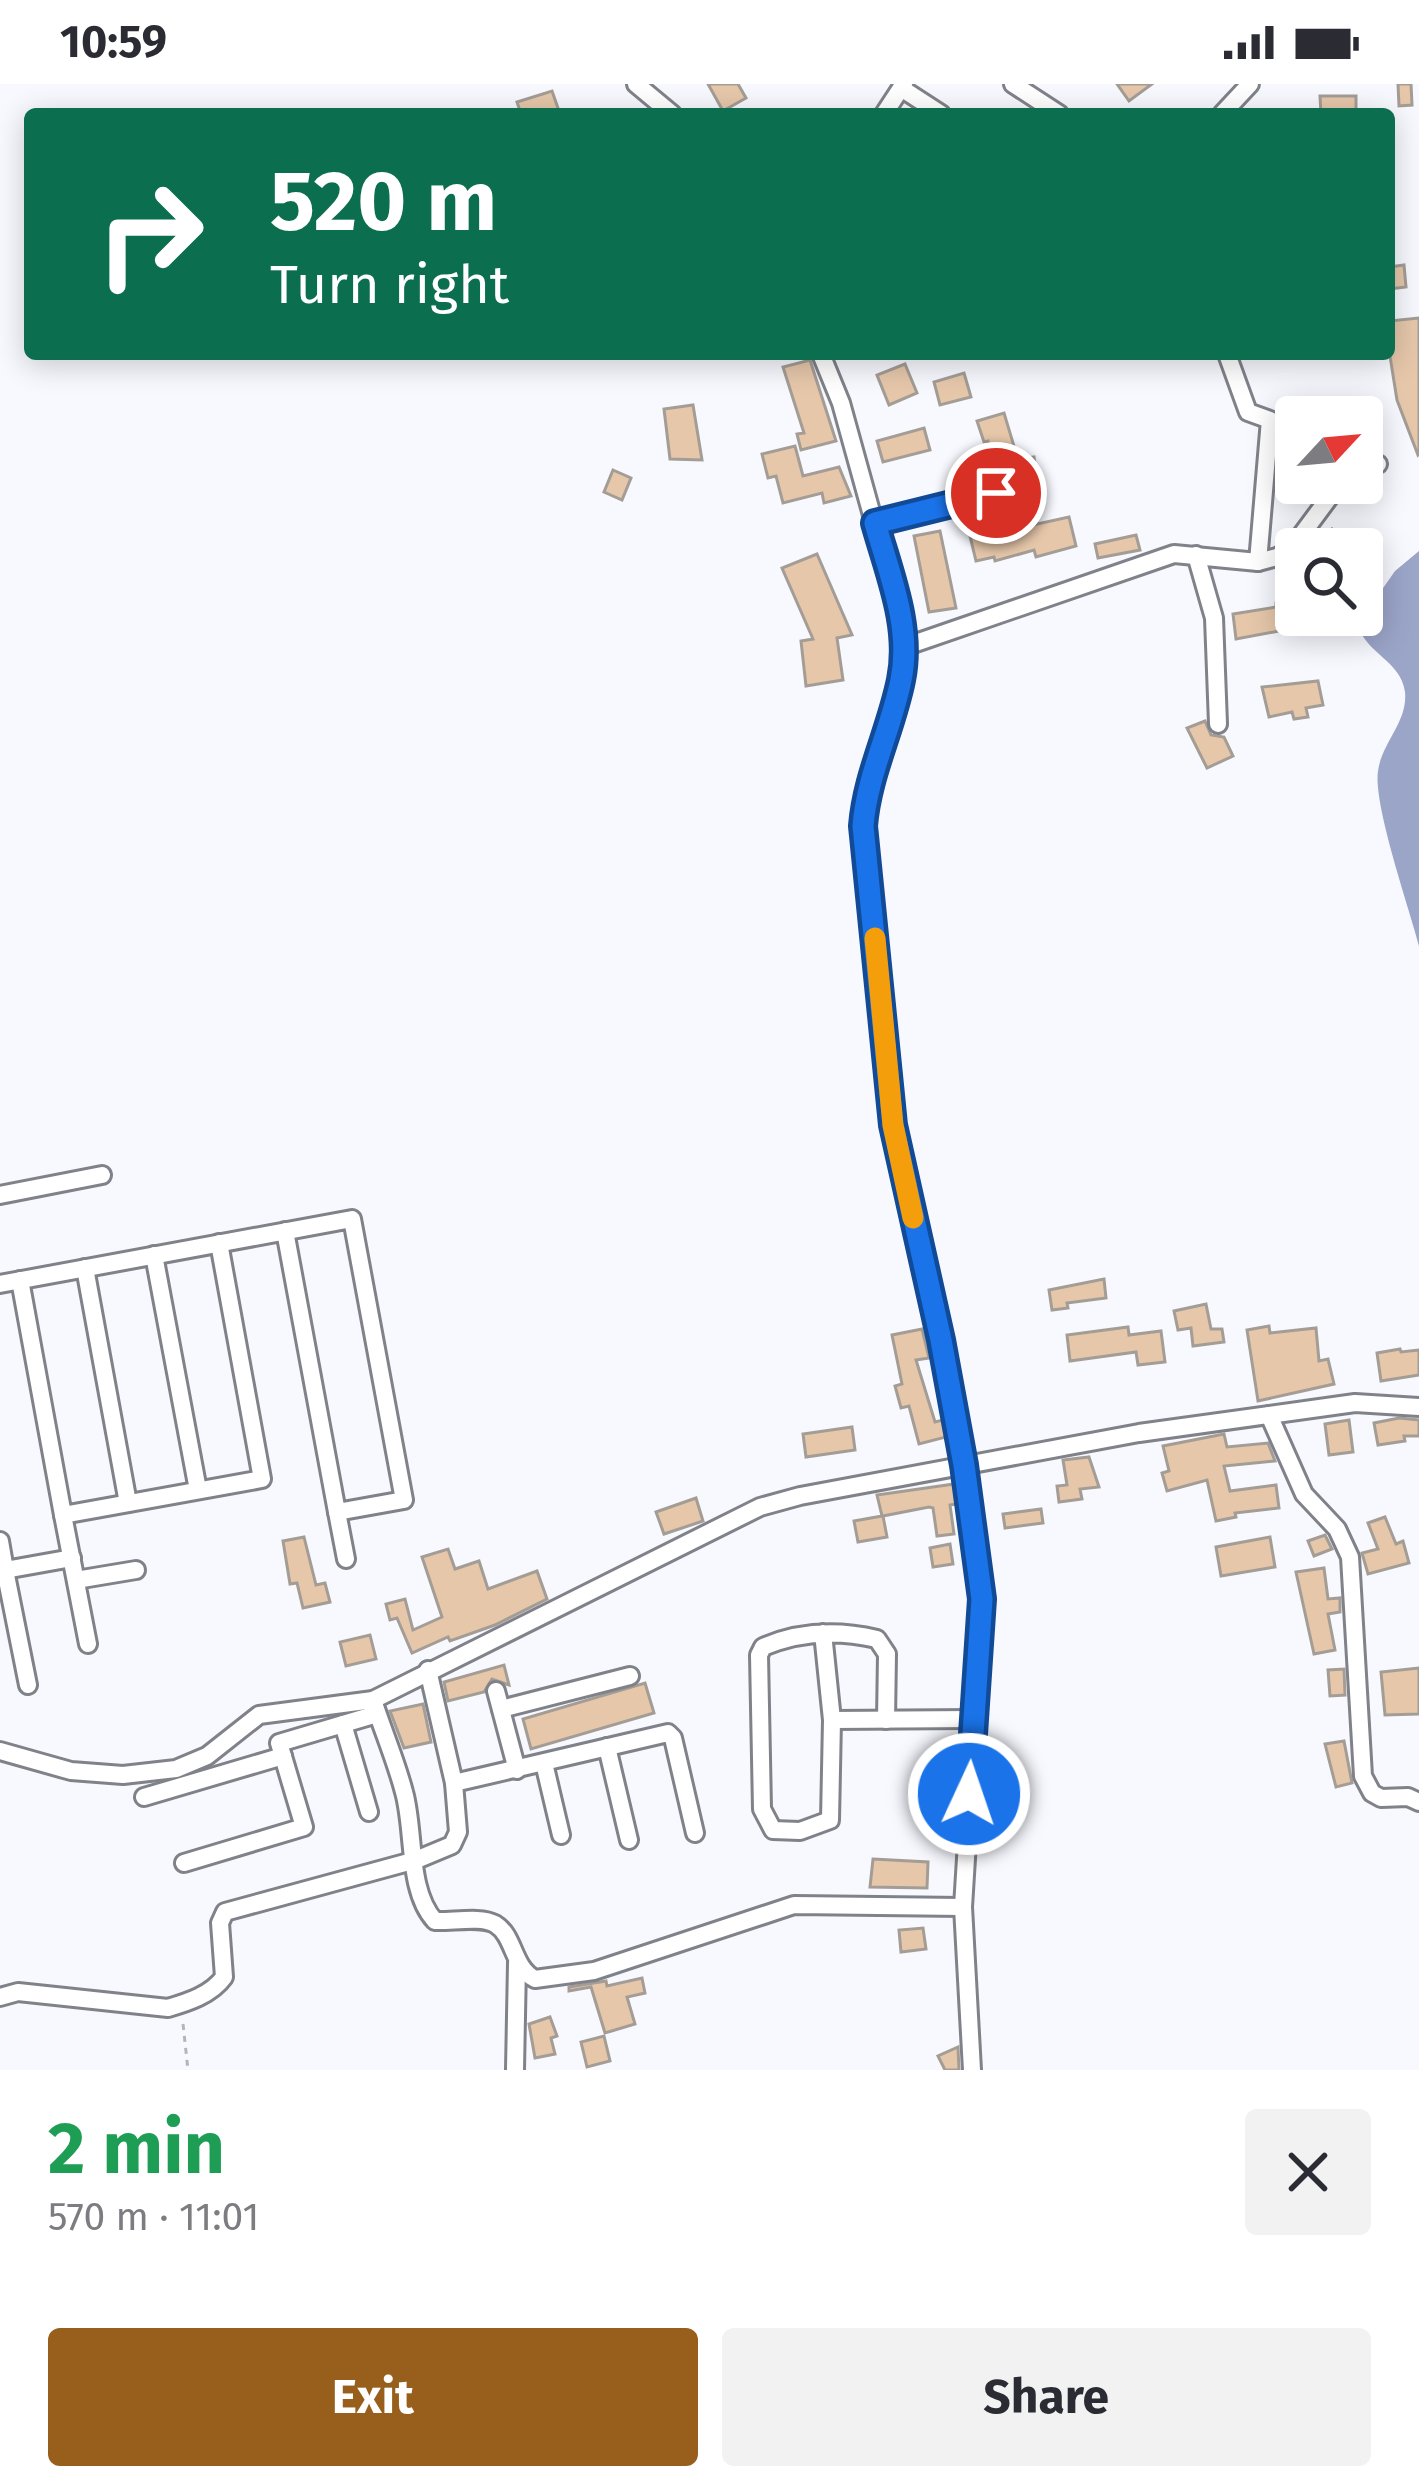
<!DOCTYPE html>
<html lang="en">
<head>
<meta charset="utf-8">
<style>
  :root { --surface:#fff; --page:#f2f2f3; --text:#2b2b33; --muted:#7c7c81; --accent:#975f1b }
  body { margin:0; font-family:"Fira Sans",sans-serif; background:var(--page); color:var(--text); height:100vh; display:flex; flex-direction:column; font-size:45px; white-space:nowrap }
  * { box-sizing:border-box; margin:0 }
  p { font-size:39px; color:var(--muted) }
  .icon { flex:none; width:66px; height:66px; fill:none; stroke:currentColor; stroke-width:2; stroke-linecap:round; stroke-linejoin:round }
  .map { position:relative; height:1986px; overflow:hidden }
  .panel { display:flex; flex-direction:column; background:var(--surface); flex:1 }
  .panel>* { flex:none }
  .top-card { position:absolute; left:24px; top:24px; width:1371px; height:252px; border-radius:12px; box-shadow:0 6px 30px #0003; background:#0b6e4f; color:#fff; overflow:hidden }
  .needle { width:78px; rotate:64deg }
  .tools { position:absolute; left:1275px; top:312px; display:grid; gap:24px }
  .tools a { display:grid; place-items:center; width:108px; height:108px; border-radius:12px; background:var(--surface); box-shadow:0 6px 30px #0003; font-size:60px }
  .pin { position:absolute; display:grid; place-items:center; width:102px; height:102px; color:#fff; margin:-51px; border:6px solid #fff; border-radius:50%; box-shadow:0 3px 12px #0007 }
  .me { position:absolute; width:132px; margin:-66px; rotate:3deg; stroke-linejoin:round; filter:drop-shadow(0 0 9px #0008) }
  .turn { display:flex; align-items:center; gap:42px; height:252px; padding:0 48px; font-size:54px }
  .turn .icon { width:156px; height:156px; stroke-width:2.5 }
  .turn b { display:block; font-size:84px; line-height:102px }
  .round { display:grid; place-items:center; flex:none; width:126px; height:126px; border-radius:12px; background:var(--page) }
  .headline { display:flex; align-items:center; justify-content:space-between; height:204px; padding:0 48px }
  h1 { font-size:72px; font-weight:700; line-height:90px; color:#1e9e55 }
  .cta { display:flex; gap:24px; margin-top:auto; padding:24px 48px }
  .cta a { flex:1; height:138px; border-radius:12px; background:var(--accent); color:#fff; font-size:48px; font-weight:700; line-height:138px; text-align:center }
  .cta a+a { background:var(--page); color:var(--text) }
  .status { display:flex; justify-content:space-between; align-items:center; height:84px; padding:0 60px; background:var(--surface); direction:ltr }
  .status svg { height:33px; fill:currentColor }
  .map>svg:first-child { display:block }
  .water { fill:#9ba5c8 }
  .building { fill:#e6c7aa; stroke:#a49d96; stroke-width:3 }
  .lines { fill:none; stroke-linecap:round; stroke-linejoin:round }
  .minor-casing { stroke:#80828a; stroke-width:22 }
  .path { stroke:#b4b5bb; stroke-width:3; stroke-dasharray:6 6; stroke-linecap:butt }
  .minor { stroke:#fff; stroke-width:16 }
  .route-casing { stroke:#114b97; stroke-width:30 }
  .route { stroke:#1a73e8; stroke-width:21 }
  .slow { stroke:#f59e0b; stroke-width:21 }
</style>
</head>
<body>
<div class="status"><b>10:59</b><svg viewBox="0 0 49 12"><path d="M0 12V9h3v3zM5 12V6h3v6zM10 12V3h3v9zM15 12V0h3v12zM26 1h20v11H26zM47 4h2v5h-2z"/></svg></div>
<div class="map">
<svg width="1419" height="1986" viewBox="0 0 1419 1986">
  <rect width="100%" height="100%" fill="#f8f9ff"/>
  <path class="water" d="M1419,467V862C1409,823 1373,721 1378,687C1382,658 1408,638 1405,608C1401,576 1364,569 1358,540L1395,487Z"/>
  <g class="building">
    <polygon points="708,0 738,0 746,14 723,27"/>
    <polygon points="1117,0 1152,0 1129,17"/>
    <polygon points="1398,0 1411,0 1412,21 1399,22"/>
    <polygon points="552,7 559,27 521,30 517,18"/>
    <polygon points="1320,12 1356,12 1356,30 1321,30"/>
    <polygon points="1404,181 1406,203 1389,205 1389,183"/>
    <polygon points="1419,234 1419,370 1418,371 1397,316 1389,266 1389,237"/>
    <polygon points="810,276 836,357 801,366 797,350 804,349 783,283"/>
    <polygon points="905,280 917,309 889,321 877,291"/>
    <polygon points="964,289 971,313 940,321 934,298"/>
    <polygon points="693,321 702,376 670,375 664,325"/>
    <polygon points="1004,329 1016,369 1019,375 1034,373 1036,386 993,392 988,357 984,358 977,337"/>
    <polygon points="924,344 930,366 883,378 877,357"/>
    <polygon points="795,362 803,392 839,383 851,412 824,419 822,409 783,419 776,392 768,394 762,370"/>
    <polygon points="613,386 631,394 622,416 604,408"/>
    <polygon points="1012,412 1019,444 1069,433 1076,462 1036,473 1034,466 995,477 994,473 976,477 970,452 983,449 978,427 1000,421"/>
    <polygon points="1332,445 1357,465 1317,465"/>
    <polygon points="940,447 956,524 929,528 914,452"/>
    <polygon points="1136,451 1140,466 1098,474 1095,460"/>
    <polygon points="817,470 852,551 837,554 843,596 806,602 801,557 813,555 782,484"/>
    <polygon points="1289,516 1295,544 1236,555 1233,530 1276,523 1276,519"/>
    <polygon points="1318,597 1323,621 1306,624 1308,633 1294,635 1292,628 1269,633 1262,603"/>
    <polygon points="1205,637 1211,651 1224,653 1233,672 1207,684 1187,644"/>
    <polygon points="1104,1195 1106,1214 1067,1219 1068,1224 1052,1226 1049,1206"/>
    <polygon points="1206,1220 1211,1245 1222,1245 1224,1258 1193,1262 1191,1244 1178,1246 1174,1227"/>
    <polygon points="1269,1242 1270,1249 1316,1244 1319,1277 1328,1275 1334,1300 1258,1317 1247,1246"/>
    <polygon points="1128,1243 1129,1251 1161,1247 1165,1278 1138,1281 1136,1268 1070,1277 1067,1251"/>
    <polygon points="922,1245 929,1274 916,1276 935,1338 943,1336 946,1353 919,1360 909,1322 901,1324 895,1302 902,1300 892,1251"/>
    <polygon points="1400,1265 1401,1268 1419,1266 1419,1291 1381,1297 1377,1269"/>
    <polygon points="1399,1334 1419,1336 1419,1352 1404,1352 1405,1357 1378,1361 1374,1339"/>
    <polygon points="1349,1336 1353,1368 1329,1371 1325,1340"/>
    <polygon points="852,1343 855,1366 806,1373 803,1350"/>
    <polygon points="1224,1350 1227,1363 1268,1359 1275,1377 1224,1382 1230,1407 1276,1401 1279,1424 1235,1429 1236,1433 1216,1437 1207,1396 1167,1407 1162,1389 1169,1387 1163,1362"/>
    <polygon points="1089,1373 1099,1403 1080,1405 1082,1415 1059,1418 1057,1402 1067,1401 1063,1376"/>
    <polygon points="954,1400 956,1420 950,1421 954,1450 937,1452 933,1424 929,1423 883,1432 887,1453 858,1458 854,1437 882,1432 877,1411"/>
    <polygon points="696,1414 703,1437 664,1450 656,1428"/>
    <polygon points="1041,1425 1043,1439 1005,1444 1003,1430"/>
    <polygon points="1385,1433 1396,1460 1403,1457 1409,1479 1368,1490 1362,1469 1378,1465 1368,1439"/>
    <polygon points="1325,1451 1332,1465 1314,1472 1308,1457"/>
    <polygon points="304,1453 316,1501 325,1499 330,1518 303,1524 297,1499 290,1500 283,1457"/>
    <polygon points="1270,1453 1275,1483 1221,1492 1216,1463"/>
    <polygon points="950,1460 953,1480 933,1483 930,1464"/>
    <polygon points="448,1465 455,1485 479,1477 488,1505 537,1487 547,1515 495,1541 450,1557 448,1553 412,1569 397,1534 390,1536 386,1520 405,1515 413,1546 442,1533 422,1473"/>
    <polygon points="1324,1484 1328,1515 1340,1514 1340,1528 1328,1530 1335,1566 1314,1570 1296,1488"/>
    <polygon points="370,1551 376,1575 346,1582 340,1558"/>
    <polygon points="504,1581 509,1601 492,1595 484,1608 448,1617 444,1598"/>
    <polygon points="1419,1584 1419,1630 1385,1631 1381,1588"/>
    <polygon points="1344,1585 1345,1611 1330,1612 1328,1586"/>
    <polygon points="645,1599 654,1629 531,1665 523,1635"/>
    <polygon points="423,1620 431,1658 404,1664 390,1627"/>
    <polygon points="1344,1657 1352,1699 1336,1703 1325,1660"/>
    <polygon points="873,1775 928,1778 927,1804 870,1803"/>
    <polygon points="923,1844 926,1865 901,1868 899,1846"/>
    <polygon points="642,1894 645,1909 627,1913 635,1940 605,1949 591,1903 569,1907 569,1903 606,1897 607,1902"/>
    <polygon points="550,1933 557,1952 551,1954 555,1970 535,1974 529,1940"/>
    <polygon points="604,1952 610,1977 587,1983 581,1958"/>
    <polygon points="958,1963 959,1986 945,1986 938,1972"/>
  </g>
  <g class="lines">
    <defs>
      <g id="minor">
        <polyline points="636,0 672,30"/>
        <polyline points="904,0 901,4 941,30"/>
        <polyline points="1013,0 1059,30"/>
        <polyline points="884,30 901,4"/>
        <polyline points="1222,30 1250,0"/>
        <polyline points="821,270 841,319 904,547 901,596 865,718 864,765 893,1041 941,1255 964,1380 982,1515 963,1823 972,1986"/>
        <polyline points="1227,270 1248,328 1270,336 1258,478"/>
        <polyline points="1362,387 1378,380"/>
        <polyline points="875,439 996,409"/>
        <polyline points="1196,471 1214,534 1218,640"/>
        <polyline points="904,563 1174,470 1258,478 1277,473 1291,465 1340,399"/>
        <polyline points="0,1111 102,1091"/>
        <polyline points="154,1171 198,1406"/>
        <polyline points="85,1184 128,1419"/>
        <polyline points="20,1196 63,1431 262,1395 219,1159"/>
        <polyline points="0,1200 352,1135 404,1416 337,1428 285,1147"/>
        <polyline points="1269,1331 1304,1410 1337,1445 1350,1473 1363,1692 1372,1709 1381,1714 1408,1713 1419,1718"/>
        <polyline points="337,1428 346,1475"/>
        <polyline points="63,1431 88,1560"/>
        <polyline points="0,1457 5,1486 72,1474"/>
        <polyline points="5,1486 28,1601"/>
        <polyline points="76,1496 136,1486"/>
        <path d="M823,1549L832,1636L830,1736L800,1747L773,1746L762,1725L759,1571L763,1563C800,1547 838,1546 877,1555L887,1570L886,1636"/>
        <polyline points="428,1586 454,1699 668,1649 673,1654 695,1749"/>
        <polyline points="496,1607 517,1686"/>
        <path d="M373,1616C383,1647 396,1677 404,1708C415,1746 407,1807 435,1837C452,1838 481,1832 495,1840C515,1852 512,1883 535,1895L594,1887L794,1821L963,1823"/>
        <polyline points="501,1625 630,1592"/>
        <polyline points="832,1636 973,1635"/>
        <polyline points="343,1640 369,1728"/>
        <polyline points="607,1663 629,1756"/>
        <polyline points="0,1667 71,1687 123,1691 176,1685 207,1672 259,1631 373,1616 760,1423 800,1412 1139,1349 1355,1319 1419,1323"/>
        <polyline points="544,1679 561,1751"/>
        <polyline points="144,1713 283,1672"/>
        <polyline points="184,1779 304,1743 279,1659 377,1630"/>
        <path d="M0,1913L18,1908L168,1924C188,1918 211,1911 224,1893L220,1839L225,1828L416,1776L452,1761L458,1748L454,1699"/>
        <polyline points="515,1986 517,1879"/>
      </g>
    </defs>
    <use href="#minor" class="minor-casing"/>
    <polyline class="path" points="183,1940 188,1986"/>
    <use href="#minor" class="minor"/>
  </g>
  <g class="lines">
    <defs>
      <path id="route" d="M969,1710L982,1515L964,1381L941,1256L893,1041L863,742C867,691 891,646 901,596C912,543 889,489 875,439L996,409"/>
    </defs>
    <use href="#route" class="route-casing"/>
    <use href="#route" class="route"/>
    <polyline class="slow" points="875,854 893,1041 913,1134"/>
  </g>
</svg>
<div class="tools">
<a><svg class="needle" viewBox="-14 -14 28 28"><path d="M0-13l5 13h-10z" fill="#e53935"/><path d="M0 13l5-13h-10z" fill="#7c7c81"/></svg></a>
<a><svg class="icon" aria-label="search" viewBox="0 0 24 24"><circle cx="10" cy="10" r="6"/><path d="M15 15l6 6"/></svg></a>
</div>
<div class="pin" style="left:996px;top:409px;background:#d93025"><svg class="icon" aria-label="arrive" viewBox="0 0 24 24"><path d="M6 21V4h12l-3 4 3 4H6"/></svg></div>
<svg class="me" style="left:969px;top:1710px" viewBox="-20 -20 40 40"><circle r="17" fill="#1a73e8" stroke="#fff" stroke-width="3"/><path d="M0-11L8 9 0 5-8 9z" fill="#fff"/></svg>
<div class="top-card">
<div class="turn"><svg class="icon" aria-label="right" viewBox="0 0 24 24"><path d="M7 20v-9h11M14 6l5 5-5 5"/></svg><div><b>520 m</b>Turn right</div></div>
</div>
</div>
<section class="panel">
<div class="headline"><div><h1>2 min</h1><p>570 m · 11:01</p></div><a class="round"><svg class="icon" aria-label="close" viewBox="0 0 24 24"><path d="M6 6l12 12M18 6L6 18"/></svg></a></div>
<div class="cta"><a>Exit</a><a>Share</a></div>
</section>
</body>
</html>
